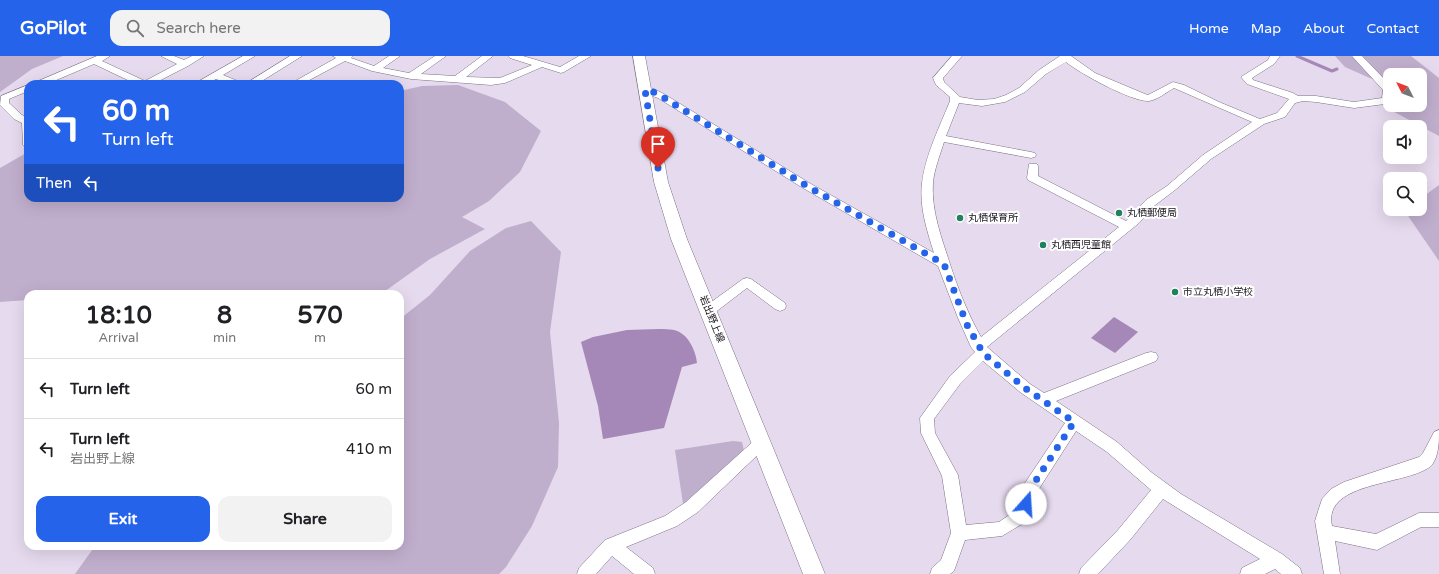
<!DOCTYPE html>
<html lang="en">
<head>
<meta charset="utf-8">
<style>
  :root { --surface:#fff; --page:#f2f2f2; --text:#202124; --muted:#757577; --line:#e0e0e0; --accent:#2563eb }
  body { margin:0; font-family:"Varela Round","Noto Sans JP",sans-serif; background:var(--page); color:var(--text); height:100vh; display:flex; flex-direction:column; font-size:15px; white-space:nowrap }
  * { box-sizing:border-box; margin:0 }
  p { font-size:13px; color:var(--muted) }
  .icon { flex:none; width:22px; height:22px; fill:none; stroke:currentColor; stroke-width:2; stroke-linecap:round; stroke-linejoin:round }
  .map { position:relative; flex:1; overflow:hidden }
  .sheet { position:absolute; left:24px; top:234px; width:380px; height:260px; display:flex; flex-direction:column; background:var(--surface); border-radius:12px; box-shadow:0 4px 16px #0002 }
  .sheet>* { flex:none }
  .top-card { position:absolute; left:24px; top:24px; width:380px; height:122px; border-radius:12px; box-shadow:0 4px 16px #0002; background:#2563eb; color:#fff; overflow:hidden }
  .needle { width:26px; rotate:312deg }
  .controls { position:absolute; left:1383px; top:12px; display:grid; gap:8px }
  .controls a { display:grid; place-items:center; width:44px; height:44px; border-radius:8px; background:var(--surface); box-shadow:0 4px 16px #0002; font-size:20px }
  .pin { position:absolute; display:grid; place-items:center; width:34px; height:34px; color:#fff; margin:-41px -17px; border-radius:50% 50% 50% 0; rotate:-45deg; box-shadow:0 0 4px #0007 }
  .pin .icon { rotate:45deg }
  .me { position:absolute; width:44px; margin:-22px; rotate:19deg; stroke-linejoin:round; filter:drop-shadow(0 0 3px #0008) }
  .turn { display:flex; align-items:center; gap:14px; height:84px; padding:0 12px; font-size:18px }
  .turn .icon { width:52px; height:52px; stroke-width:2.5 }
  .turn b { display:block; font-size:28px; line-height:34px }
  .then { display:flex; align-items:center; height:38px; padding:0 12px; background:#0003; gap:8px; font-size:15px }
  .eta { display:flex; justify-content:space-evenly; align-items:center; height:68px; text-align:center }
  .eta b { font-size:24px; font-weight:700; line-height:28px }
  .action { display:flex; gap:8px; margin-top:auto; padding:8px 12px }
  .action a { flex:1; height:46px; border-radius:12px; background:var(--accent); color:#fff; font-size:16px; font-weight:700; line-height:46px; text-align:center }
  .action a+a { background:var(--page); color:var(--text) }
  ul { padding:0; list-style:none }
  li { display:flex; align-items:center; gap:12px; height:60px; padding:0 12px; border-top:1px solid var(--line) }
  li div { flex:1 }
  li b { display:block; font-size:15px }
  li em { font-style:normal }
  header { display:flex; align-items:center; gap:24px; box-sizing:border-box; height:56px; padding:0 20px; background:var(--accent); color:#fff }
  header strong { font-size:19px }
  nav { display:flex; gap:22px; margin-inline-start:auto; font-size:14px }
  .search { width:280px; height:36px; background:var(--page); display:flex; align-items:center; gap:10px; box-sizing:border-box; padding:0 14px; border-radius:12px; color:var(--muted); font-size:15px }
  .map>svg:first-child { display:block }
  .green { fill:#c0aecd }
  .water { fill:#a588b7 }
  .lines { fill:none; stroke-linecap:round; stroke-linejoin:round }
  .stream { stroke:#a588b7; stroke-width:3 }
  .minor-casing { stroke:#7c7183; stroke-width:1 }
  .major-casing { stroke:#7c7183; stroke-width:1 }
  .minor { fill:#fff; fill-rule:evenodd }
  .major { fill:#fff; fill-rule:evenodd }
  .route { stroke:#2563eb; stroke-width:7; stroke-dasharray:0 12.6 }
  .poi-dot { fill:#1f825b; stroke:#fff; stroke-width:1.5 }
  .labels { text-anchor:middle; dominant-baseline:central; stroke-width:4; stroke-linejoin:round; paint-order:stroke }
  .poi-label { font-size:10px; fill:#1b171e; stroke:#fff; text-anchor:start }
  .street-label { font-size:10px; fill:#1b171e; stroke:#fff }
</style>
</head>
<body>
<header>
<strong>GoPilot</strong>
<div class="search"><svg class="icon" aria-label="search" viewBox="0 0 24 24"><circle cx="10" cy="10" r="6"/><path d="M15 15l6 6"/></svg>Search here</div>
<nav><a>Home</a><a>Map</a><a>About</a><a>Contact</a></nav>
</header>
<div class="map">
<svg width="1439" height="518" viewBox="0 0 1439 518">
  <rect width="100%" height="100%" fill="#e6daee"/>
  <g class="green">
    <polygon points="0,0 63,0 32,13 0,36"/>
    <polygon points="1335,0 1411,0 1439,22 1439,80 1385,51 1390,45 1390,49 1420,49 1420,19 1390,19 1390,31 1345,11"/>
    <polygon points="458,29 505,46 541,75 520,116 489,145 462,161 485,173 430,203 381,238 28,238 28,244 0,246 0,112 28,96 28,142 400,142 400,35 422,30"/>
    <polygon points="1439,129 1439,205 1404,154 1420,153 1420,143"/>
    <polygon points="531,165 561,196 550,276 559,367 558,411 532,470 506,511 499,518 75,518 95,490 400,490 400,306 403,304 400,293 400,263 430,239 470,195 506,172"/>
    <polygon points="733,385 742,386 744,395 683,448 675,394"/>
  </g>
  <g class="water">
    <polygon points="1114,261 1138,276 1115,297 1091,282"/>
    <path d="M627,274C641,274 660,272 674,274C688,277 696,295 697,307L682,311L664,372L603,383L598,350L581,286L593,281Z"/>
  </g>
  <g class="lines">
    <polyline class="stream" points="1297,0 1332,15 1337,13"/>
    <defs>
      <g id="minor">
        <polygon points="97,0 110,0 102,5 145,25 177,8 161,0 174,0 184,4 192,0 204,0 188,10 153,28 136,28 94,8 47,28 34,28 36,26"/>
        <polygon points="243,0 255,0 223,19 240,26 242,28 229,28 216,23 206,28 194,28"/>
        <polygon points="290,0 302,0 257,28 245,28"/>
        <polygon points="333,0 353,0 351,2 374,10 389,0 400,0 383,12 409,17 435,0 446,0 421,18 455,20 482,0 493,0 466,21 500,22 532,9 510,2 508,0 523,0 560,11 579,0 591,0 564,16 561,17 542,11 505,27 491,29 411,23 372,15 345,5 302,28 290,28 336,2"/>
        <path d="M952,0H962L943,22L944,26L960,41L978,44L994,43L1006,39L1019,32L1039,14L1060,0H1071L1095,17L1145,38L1148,39L1173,26L1184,29L1219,46L1260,63L1277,57L1289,43L1247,28L1241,21L1268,4L1270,0H1280L1274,8L1252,22L1253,24L1293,37L1298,40H1316L1354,46L1382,42L1383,34L1352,0H1362L1390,29V45L1385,48L1354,52L1316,46L1303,45L1295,47L1285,61L1264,68L1211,103L1175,134L1154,150L1139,167L987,291L1030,328L1044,337L1146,297L1151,296L1156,297L1158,301L1156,305L1056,345L1117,386L1151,416L1181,438L1282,498L1300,512L1302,518H1281L1275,513L1265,518H1240L1242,512L1260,503L1163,443L1130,484L1098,518H1079L1081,512L1118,474L1151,434L1107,396L1076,375L1035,439L1034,457L1032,462L1002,480L965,484L954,515L950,518H930L932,512L941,504L951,477L942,420L921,377L920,362L950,320L975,296L971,291L958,262L938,210L803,132L658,42L642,36L640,34L645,31L654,33L664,38L811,128L934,197C927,175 919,150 922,127C925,100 940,70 950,45V41L936,29L933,22ZM1066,6C1079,17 1132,46 1149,45C1157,44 1167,36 1174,32L1252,66L1203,99L1167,130L1146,144L1126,165L1038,120V110L1037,108H1029L1027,122L1028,124L1119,171L981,281C968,258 958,233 950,208C942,183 931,155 933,127C934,114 940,99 944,86L1031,102L1035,101L1036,99L1035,97L1031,96L946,80L959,47L982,50L1005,46L1025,36L1046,18ZM983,305L1020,336L1065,367L1021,433L1019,438L1018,453L999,466L966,469L958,419L935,377L934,363L960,328Z"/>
        <polygon points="28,29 28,35 9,43 9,47 22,59 28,62 28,92 23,89 22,67 14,63 0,49 1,40"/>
        <polygon points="747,222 751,223 785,247 786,250 785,253 780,255 775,253 747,232 713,258 708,260 703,258 702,255 703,252 743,223"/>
        <path d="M1439,374C1439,386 1439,399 1432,409C1410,430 1322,424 1332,470L1376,478L1419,457H1439V471H1421L1377,494L1335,485L1340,518H1324L1315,465L1322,443L1331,433L1344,426L1419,401L1423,397L1434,376Z"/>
        <polygon points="762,380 767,382 769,386 767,390 698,456 677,470 626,491 653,512 655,518 634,518 612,500 596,518 577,518 579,512 605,484 665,460 686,446 757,382"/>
      </g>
      <polygon id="major" points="633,0 645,0 668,126 687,183 825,518 803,518 671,183 654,126"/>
    </defs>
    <use href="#minor" class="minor-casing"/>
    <use href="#major" class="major-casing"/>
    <use href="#minor" class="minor"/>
    <use href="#major" class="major"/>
  </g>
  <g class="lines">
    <polyline class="route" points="658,112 645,34 651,35 661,40 807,130 944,208 967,269 983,297 1025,332 1074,366 1027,438 1026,448"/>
  </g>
  <g class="poi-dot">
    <circle cx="1119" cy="157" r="4"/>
    <circle cx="960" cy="162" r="4"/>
    <circle cx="1043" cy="189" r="4"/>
    <circle cx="1175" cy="236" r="4"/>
  </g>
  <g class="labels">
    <g class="poi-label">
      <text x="1127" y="157">丸栖郵便局</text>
      <text x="968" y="162">丸栖保育所</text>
      <text x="1051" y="189">丸栖西児童館</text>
      <text x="1183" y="236">市立丸栖小学校</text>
    </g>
    <g class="street-label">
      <text transform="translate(712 263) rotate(68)">岩出野上線</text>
    </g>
  </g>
</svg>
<div class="controls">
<a><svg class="needle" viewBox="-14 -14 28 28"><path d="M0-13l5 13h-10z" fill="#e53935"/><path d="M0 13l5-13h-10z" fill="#757577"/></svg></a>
<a><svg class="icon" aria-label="sound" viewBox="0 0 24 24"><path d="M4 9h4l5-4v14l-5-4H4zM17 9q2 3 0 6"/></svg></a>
<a><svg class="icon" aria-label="search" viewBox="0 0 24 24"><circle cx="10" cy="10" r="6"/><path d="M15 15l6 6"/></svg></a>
</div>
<div class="pin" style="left:658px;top:112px;background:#d93025"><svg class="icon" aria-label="arrive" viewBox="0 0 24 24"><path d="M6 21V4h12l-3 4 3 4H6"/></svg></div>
<svg class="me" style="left:1026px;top:448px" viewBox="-20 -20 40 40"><circle r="19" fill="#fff"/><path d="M0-13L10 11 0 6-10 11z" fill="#2563eb"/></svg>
<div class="top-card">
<div class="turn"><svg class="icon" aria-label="left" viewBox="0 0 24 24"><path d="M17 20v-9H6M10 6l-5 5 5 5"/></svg><div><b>60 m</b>Turn left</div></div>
<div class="then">Then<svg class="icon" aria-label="left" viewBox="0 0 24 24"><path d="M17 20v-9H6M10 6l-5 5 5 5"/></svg></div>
</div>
<section class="sheet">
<div class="eta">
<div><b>18:10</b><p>Arrival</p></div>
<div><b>8</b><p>min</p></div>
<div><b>570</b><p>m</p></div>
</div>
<ul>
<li><svg class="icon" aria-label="left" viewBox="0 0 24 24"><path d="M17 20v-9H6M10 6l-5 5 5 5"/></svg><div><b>Turn left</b></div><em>60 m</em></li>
<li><svg class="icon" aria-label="left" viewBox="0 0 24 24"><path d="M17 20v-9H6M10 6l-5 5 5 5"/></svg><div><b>Turn left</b><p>岩出野上線</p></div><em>410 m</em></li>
</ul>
<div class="action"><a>Exit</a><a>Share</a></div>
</section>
</div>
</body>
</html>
